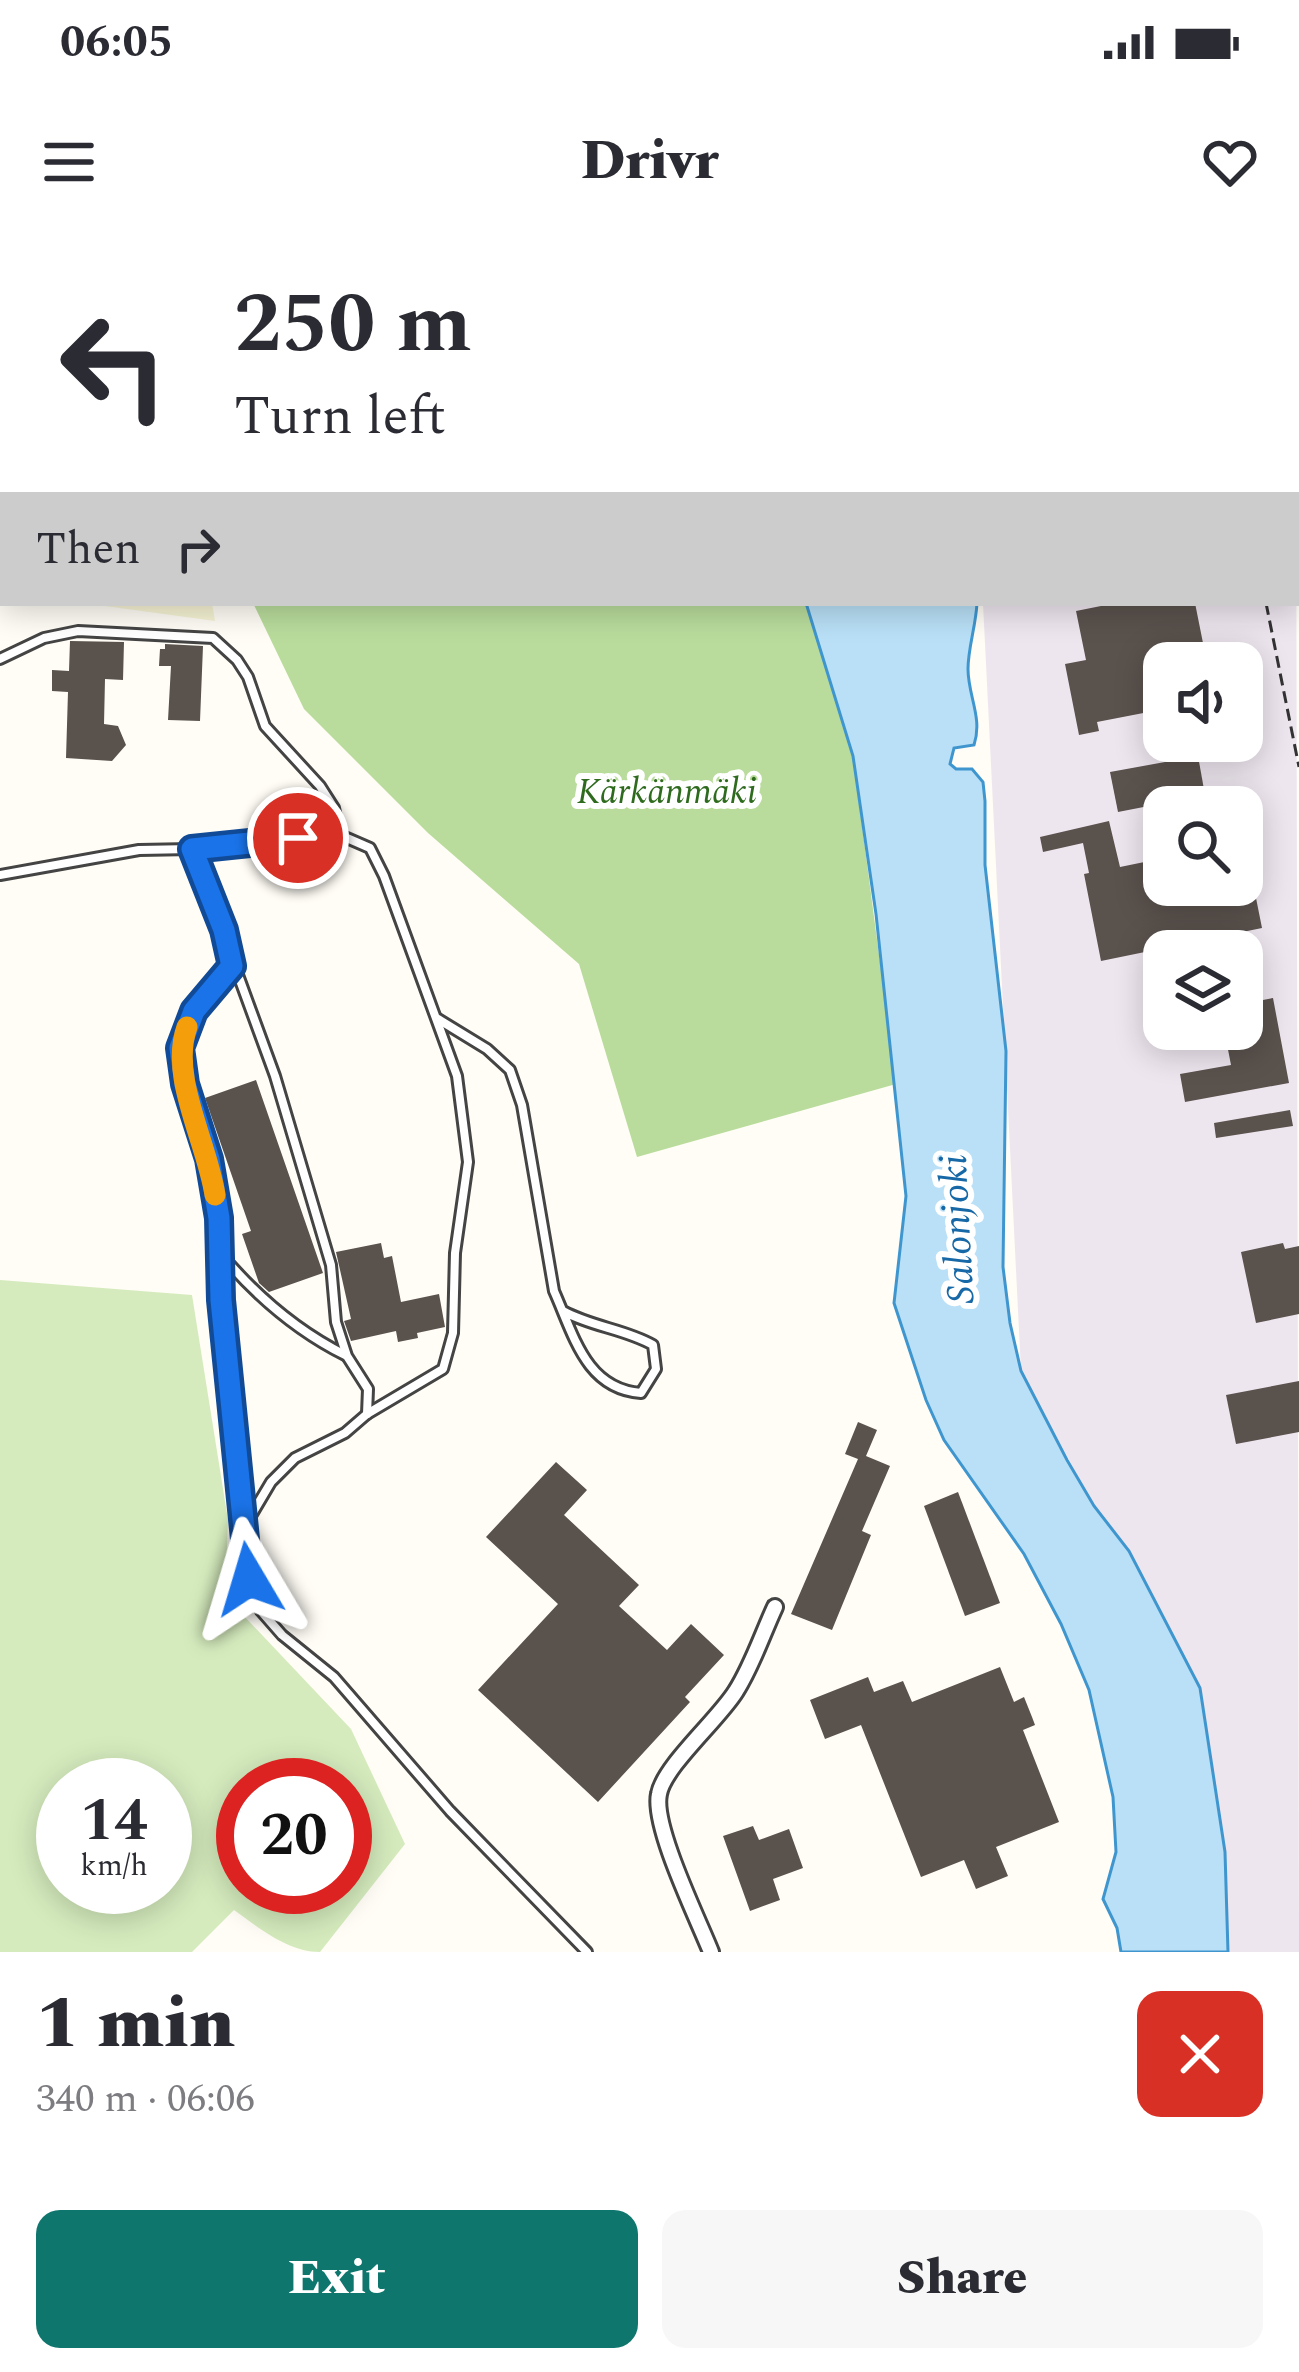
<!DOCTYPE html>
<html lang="en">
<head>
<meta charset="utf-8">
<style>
  :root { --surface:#fff; --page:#f7f7f7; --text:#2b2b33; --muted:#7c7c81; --accent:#0f766e }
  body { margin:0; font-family:Spectral,serif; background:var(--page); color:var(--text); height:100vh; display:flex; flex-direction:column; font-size:45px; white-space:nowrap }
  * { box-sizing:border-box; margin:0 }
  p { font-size:39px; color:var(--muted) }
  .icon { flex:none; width:66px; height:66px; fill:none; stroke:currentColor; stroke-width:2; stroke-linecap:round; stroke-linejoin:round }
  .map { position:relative; height:1712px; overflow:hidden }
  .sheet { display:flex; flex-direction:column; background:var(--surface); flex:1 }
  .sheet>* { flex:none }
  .guide { position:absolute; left:0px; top:0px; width:1299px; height:366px; box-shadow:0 6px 30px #0003; background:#fff; color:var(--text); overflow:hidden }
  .fabs { position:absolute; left:1143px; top:402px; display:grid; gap:24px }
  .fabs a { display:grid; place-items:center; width:120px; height:120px; border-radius:24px; background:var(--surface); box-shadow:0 6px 30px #0003; font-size:60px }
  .speed { position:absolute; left:36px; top:1518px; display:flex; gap:24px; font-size:60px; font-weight:700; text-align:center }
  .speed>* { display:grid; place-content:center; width:156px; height:156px; border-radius:50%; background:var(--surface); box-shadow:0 6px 30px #0003; line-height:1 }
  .speed small { font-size:30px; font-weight:400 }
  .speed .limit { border:18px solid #d22; background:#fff; color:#111 }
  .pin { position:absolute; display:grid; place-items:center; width:102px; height:102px; color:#fff; margin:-51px; border:6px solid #fff; border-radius:50%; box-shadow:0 3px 12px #0007 }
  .me { position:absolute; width:132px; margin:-66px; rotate:353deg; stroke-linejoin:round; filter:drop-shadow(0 0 9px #0008) }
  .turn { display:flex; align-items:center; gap:42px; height:252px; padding:0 36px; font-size:54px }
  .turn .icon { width:156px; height:156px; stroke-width:2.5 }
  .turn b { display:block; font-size:84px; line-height:102px }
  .then { display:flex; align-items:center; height:114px; padding:0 36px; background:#0003; gap:24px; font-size:45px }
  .round { display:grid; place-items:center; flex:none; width:126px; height:126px; border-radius:24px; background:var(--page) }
  .summary { display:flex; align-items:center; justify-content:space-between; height:204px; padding:0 36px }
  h1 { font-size:72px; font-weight:800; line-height:90px }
  .button { display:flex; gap:24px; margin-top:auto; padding:24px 36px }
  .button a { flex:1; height:138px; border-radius:24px; background:var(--accent); color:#fff; font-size:48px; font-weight:800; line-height:138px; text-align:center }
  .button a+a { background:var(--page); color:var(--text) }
  .status { display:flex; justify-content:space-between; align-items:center; height:84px; padding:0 60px; background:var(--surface); direction:ltr }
  .status svg { height:33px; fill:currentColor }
  header { display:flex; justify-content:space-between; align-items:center; height:156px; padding:0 36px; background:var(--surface); font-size:54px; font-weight:800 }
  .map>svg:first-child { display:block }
  .industrial { fill:#eee6ef; fill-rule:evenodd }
  .farmland { fill:#f6f3d4 }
  .green { fill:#d5ebbd; fill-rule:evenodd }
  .forest { fill:#b9dc9c }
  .water { fill:#b9e0f7; stroke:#3f96cf; stroke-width:3 }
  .building { fill:#5a524d }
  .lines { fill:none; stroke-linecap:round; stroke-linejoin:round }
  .service-casing { stroke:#444; stroke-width:14 }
  .minor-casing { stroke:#444; stroke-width:20 }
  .path { stroke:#333; stroke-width:3; stroke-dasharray:12 6; stroke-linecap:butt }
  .service { stroke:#fff; stroke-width:8 }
  .minor { stroke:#fff; stroke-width:14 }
  .route-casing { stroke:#114b97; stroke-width:30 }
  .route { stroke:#1a73e8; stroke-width:21 }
  .slow { stroke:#f59e0b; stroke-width:21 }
  .labels { text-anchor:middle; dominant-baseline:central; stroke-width:12; stroke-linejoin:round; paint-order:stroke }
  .park-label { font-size:36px; font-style:italic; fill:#2f6b1f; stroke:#fff }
  .water-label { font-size:39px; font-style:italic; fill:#1768a6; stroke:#fff }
</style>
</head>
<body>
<div class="status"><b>06:05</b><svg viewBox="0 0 49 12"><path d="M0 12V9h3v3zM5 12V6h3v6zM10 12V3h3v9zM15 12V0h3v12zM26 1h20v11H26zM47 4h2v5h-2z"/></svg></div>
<header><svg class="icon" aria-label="menu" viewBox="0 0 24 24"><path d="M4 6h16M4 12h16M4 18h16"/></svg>Drivr<svg class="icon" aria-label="heart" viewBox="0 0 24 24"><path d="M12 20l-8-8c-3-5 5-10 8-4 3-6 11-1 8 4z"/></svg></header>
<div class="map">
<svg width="1299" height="1712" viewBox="0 0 1299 1712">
  <rect width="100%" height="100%" fill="#fffdf5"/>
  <path class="industrial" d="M1296,154L1299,1712H1228L1225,1612L1200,1448L1129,1311L1094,1266L1021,1131L983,363H1296ZM1164,423H1242V501H1164ZM1164,567H1242V645H1164ZM1164,711H1242V789H1164Z"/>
  <g class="farmland">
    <polygon points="0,0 565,0 3,3 0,25"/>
    <polygon points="83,363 212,363 215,381"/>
  </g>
  <g class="green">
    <polygon points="628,0 840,0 840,3 629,3"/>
    <polygon points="924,0 1214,0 1214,3 925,3"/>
    <path d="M0,1040L192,1055L228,1280L225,1356L351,1489L405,1604L320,1712C288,1712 259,1688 234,1670L192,1712H0ZM63,1545H165V1647H63ZM243,1545H345V1647H243Z"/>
  </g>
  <polygon class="forest" points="253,363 806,363 853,517 896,844 637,917 579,724 428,593 304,469"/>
  <path class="water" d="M806,363H977C976,385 968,408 968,429C968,456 983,478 974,505L954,508L950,524L956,529H972L983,542L985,561V625L1006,811L1003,1027L1010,1083L1021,1131L1067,1220L1094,1266L1129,1311L1200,1448L1225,1612L1228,1712H1121L1117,1688L1103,1659L1116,1612L1113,1557L1089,1450L1061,1384L1024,1314L944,1200L926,1160L894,1063L906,956L876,674L853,516Z"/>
  <g class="building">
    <polygon points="1116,363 1195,363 1207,423 1164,423 1164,469 1097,482 1099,491 1079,495 1065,424 1086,420 1076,371"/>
    <polygon points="70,401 124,402 123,440 105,439 104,484 118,486 126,505 112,521 66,518 68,452 52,451 52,430 69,431"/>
    <polygon points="165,404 203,406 200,481 168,480 171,426 159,426 160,409 165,409"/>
    <polygon points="1198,516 1205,555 1118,572 1110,532"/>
    <polygon points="1109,581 1120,627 1164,618 1164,645 1242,645 1242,619 1248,618 1262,688 1101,721 1084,634 1089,633 1083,603 1043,612 1040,597"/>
    <polygon points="1273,758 1289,843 1185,862 1180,834 1231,825 1224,789 1242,789 1242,764"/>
    <polygon points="256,840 323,1033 269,1052 259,1043 242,994 251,991 205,858"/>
    <polygon points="1290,870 1293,886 1216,898 1214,883"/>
    <polygon points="381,1003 384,1018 392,1016 401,1062 439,1054 445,1087 417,1093 418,1098 398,1102 396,1091 351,1101 344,1081 351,1079 336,1012"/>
    <polygon points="1283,1003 1285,1009 1299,1006 1299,1074 1256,1083 1241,1012"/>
    <polygon points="1299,1141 1299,1192 1236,1204 1226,1155"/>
    <polygon points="858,1182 877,1190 866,1216 890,1226 862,1291 871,1295 832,1390 791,1374 858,1219 845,1214"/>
    <polygon points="556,1222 587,1250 564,1275 639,1345 619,1366 667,1410 691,1384 724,1415 685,1457 690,1462 598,1562 478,1450 558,1364 486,1297"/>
    <polygon points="958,1252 1000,1363 965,1376 924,1266"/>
    <polygon points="1000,1427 1014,1462 1024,1457 1032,1477 1035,1485 1023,1490 1059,1582 996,1607 1008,1636 976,1649 964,1620 921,1637 861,1485 825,1499 810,1460 868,1437 874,1452 903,1441 912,1462"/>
    <polygon points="753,1586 759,1600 789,1589 803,1628 773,1639 780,1660 750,1671 723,1596"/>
  </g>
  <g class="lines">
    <defs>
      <g id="service">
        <polyline points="1296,129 1299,130"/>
        <polyline points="0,419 44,398 78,391 213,398 237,420 248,437 265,486 320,546 334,568 340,595"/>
        <polyline points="192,609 275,836 331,1025 336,1082 347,1116 368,1149 367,1174"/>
        <polyline points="0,635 139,610 192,609 298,598 340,595 370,608 384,636 457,836 468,922 455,1013 453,1093 443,1129 367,1174 345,1193 295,1218 271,1242 242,1291"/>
        <polyline points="232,726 193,771 180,808 185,844 209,919 219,978 221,1059 242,1291 249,1339 261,1371 282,1395 334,1437 450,1571 587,1712"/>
        <path d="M438,779L487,809L510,830L522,865L554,1051C574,1096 586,1149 641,1153L656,1129L653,1105C625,1089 592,1087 563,1071"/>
        <path d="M220,1013C256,1056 295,1090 345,1115"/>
      </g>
      <g id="minor">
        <polyline points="1232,0 1232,3"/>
        <polyline points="1296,318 1299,333"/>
        <path d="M711,1712C698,1679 652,1586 659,1554C664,1526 719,1479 736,1451C752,1426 762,1395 775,1367"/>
      </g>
    </defs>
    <use href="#service" class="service-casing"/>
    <use href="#minor" class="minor-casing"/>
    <g class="path">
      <polyline points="1082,0 1085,3"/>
      <polyline points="1197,0 1197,3"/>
      <polyline points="0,47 3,46"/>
      <polyline points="1266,363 1299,527"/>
    </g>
    <use href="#service" class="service"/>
    <use href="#minor" class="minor"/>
  </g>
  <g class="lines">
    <defs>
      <polyline id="route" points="249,1339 221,1060 219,978 209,919 185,844 180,808 194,771 232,726 224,690 192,609 298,598"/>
    </defs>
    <use href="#route" class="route-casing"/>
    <use href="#route" class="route"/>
    <path class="slow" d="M187,787C169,837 207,902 215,955"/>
  </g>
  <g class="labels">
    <g class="park-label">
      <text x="667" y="552">Kärkänmäki</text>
    </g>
    <g class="water-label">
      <text transform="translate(958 989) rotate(-93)">Salonjoki</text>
    </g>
  </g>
</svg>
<div class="fabs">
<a><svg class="icon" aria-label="sound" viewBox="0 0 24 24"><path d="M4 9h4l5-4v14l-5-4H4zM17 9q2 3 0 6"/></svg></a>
<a><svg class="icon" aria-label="search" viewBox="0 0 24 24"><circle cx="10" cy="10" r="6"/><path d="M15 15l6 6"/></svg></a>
<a><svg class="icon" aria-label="layers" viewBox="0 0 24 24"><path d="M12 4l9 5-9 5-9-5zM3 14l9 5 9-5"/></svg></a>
</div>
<div class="speed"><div>14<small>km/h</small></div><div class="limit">20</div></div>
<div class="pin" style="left:298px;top:598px;background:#d93025"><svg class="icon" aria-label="arrive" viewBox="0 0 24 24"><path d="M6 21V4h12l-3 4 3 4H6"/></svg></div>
<svg class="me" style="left:249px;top:1339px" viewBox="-20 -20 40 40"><path d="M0-17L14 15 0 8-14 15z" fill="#1a73e8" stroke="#fff" stroke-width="4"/></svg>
<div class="guide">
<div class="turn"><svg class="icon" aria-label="left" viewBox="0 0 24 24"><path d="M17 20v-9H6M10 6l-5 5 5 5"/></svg><div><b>250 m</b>Turn left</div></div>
<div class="then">Then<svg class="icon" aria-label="right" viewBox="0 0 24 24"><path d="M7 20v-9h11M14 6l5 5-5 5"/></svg></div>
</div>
</div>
<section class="sheet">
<div class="summary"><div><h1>1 min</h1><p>340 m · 06:06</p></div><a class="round" style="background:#d93025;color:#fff"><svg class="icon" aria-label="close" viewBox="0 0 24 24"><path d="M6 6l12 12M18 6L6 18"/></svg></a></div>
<div class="button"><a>Exit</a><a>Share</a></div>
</section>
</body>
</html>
